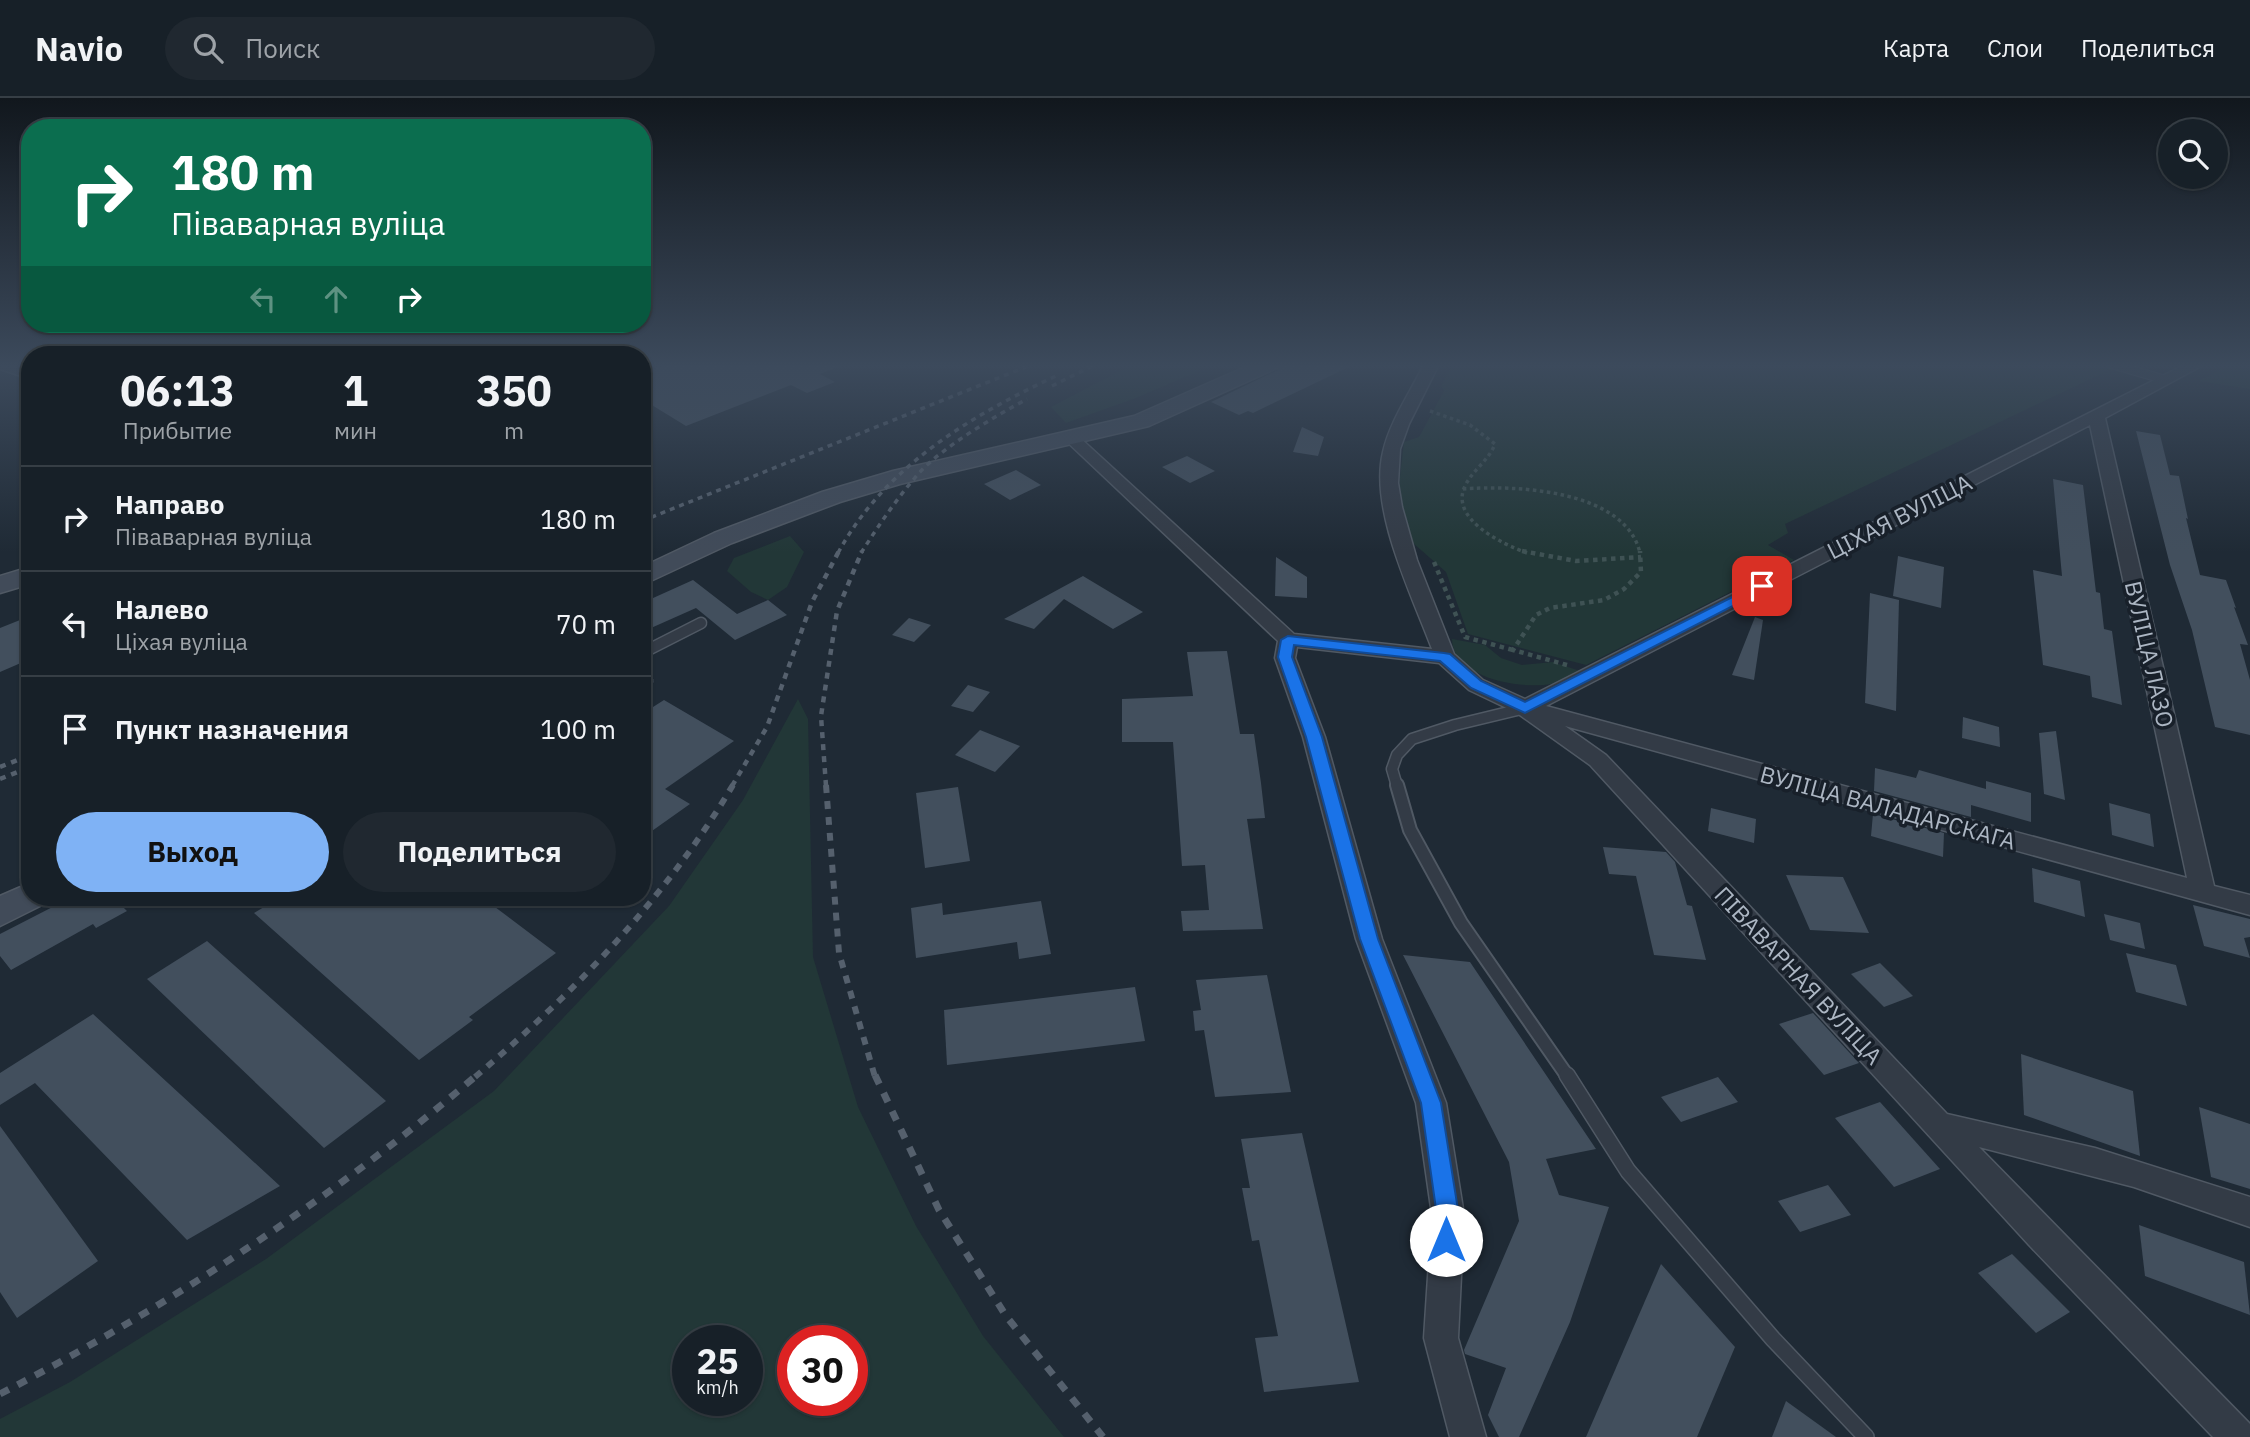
<!DOCTYPE html>
<html lang="ru">
<head>
<meta charset="utf-8">
<style>
  :root { --surface:#172028; --page:#202830; --text:#f1f3f6; --muted:#9ea3a8; --line:#363e45; --accent:#7fb2f5 }
  body { margin:0; font-family:"IBM Plex Sans",sans-serif; background:var(--page); color:var(--text); height:100vh; display:flex; flex-direction:column; font-size:26px; white-space:nowrap }
  * { box-sizing:border-box; margin:0 }
  p { font-size:23px; color:var(--muted) }
  .icon { flex:none; width:38px; height:38px; fill:none; stroke:currentColor; stroke-width:2; stroke-linecap:round; stroke-linejoin:round }
  .map { position:relative; flex:1; overflow:hidden }
  .side { position:absolute; left:21px; top:248px; width:630px; height:560px; display:flex; flex-direction:column; background:var(--surface); border-radius:28px; box-shadow:0 2px 5px #0004,0 0 0 2px var(--line) }
  .side>* { flex:none }
  .hud { position:absolute; left:21px; top:21px; width:630px; height:214px; border-radius:28px; box-shadow:0 2px 5px #0004,0 0 0 2px var(--line); background:#0b6e4f; color:#fff; overflow:hidden }
  .tools { position:absolute; left:2158px; top:21px; display:grid; gap:14px }
  .tools a { display:grid; place-items:center; width:70px; height:70px; border-radius:50%; background:var(--surface); box-shadow:0 2px 5px #0004,0 0 0 2px var(--line); font-size:35px }
  .speed { position:absolute; left:672px; top:1227px; display:flex; gap:14px; font-size:35px; font-weight:700; text-align:center }
  .speed>* { display:grid; place-content:center; width:91px; height:91px; border-radius:50%; background:var(--surface); box-shadow:0 2px 5px #0004,0 0 0 2px var(--line); line-height:1 }
  .speed small { font-size:18px; font-weight:400 }
  .speed .limit { border:10px solid #d22; background:#fff; color:#111 }
  .pin { position:absolute; display:grid; place-items:center; width:60px; height:60px; color:#fff; margin:-30px; border-radius:14px; box-shadow:0 4px 10px #0006 }
  .me { position:absolute; width:77px; margin:-38px; rotate:0deg; stroke-linejoin:round; filter:drop-shadow(0 0 5px #0008) }
  .turn { display:flex; align-items:center; gap:24px; height:147px; padding:0 35px; font-size:32px }
  .turn .icon { width:91px; height:91px; stroke-width:2.5 }
  .turn b { display:block; font-size:49px; line-height:60px }
  .lanes { display:flex; align-items:center; height:66px; padding:0 35px; background:#0003; justify-content:center; gap:35px; direction:ltr }
  .lanes .off { opacity:.35 }
  .eta { display:flex; justify-content:space-evenly; align-items:center; height:119px; text-align:center }
  .eta b { font-size:42px; font-weight:800; line-height:49px }
  .action { display:flex; gap:14px; margin-top:auto; padding:14px 35px }
  .action a { flex:1; height:80px; border-radius:42px; background:var(--accent); color:#111; font-size:28px; font-weight:800; line-height:80px; text-align:center }
  .action a+a { background:var(--page); color:var(--text) }
  ul { padding:0; list-style:none }
  li { display:flex; align-items:center; gap:21px; height:105px; padding:0 35px; border-top:2px solid var(--line) }
  li div { flex:1 }
  li b { display:block; font-size:26px }
  li em { font-style:normal }
  header { display:flex; align-items:center; gap:42px; box-sizing:border-box; height:98px; padding:0 35px; background:var(--surface); border-bottom:2px solid var(--line) }
  header strong { font-size:33px }
  nav { display:flex; gap:38px; margin-inline-start:auto; font-size:24px }
  .search { width:490px; height:63px; background:var(--page); display:flex; align-items:center; gap:18px; box-sizing:border-box; padding:0 24px; border-radius:38px; color:var(--muted); font-size:26px }
  .map>svg:first-child { display:block }
  .green { fill:#223737; fill-rule:evenodd }
  .building { fill:#424f5d }
  .lines { fill:none; stroke-linecap:round; stroke-linejoin:round }
  .lane-far3-casing { stroke:#505964; stroke-width:10 }
  .lane-far2-casing { stroke:#505964; stroke-width:13 }
  .lane-far1-casing { stroke:#505964; stroke-width:16 }
  .lane-casing { stroke:#505964; stroke-width:18 }
  .street-casing { stroke:#505964; stroke-width:3 }
  .secondary-casing { stroke:#505964; stroke-width:3 }
  .path-far1 { stroke:#3f5254; stroke-width:3.5; stroke-dasharray:3.5 3.5; stroke-linecap:butt }
  .path { stroke:#3f5254; stroke-width:4.5; stroke-dasharray:4.5 4.5; stroke-linecap:butt }
  .lane-far3 { stroke:#333b46; stroke-width:8 }
  .lane-far2 { stroke:#333b46; stroke-width:10 }
  .lane-far1 { stroke:#333b46; stroke-width:12 }
  .lane { stroke:#333b46; stroke-width:15 }
  .street { fill:#333b46; fill-rule:evenodd }
  .secondary { fill:#414b59; fill-rule:evenodd }
  .rail-far3 { stroke:#55606d; stroke-width:3.5; stroke-dasharray:5 5; stroke-linecap:butt }
  .rail-far2 { stroke:#55606d; stroke-width:4.5; stroke-dasharray:6 6; stroke-linecap:butt }
  .rail-far1 { stroke:#55606d; stroke-width:6; stroke-dasharray:8 8; stroke-linecap:butt }
  .rail { stroke:#55606d; stroke-width:7; stroke-dasharray:10 10; stroke-linecap:butt }
  .route { fill:#1a73e8; stroke:#114b97; stroke-width:2 }
  .labels { text-anchor:middle; dominant-baseline:central; stroke-width:7; stroke-linejoin:round; paint-order:stroke }
  .street-label { font-size:23px; fill:#acb6c3; stroke:#18202a }
</style>
</head>
<body>
<header>
<strong>Navio</strong>
<div class="search"><svg class="icon" aria-label="search" viewBox="0 0 24 24"><circle cx="10" cy="10" r="6"/><path d="M15 15l6 6"/></svg>Поиск</div>
<nav><a>Карта</a><a>Слои</a><a>Поделиться</a></nav>
</header>
<div class="map">
<svg width="2250" height="1339" viewBox="0 0 2250 1339">
  <rect width="100%" height="100%" fill="#1f2a35"/>
  <g class="green">
    <polygon points="1133,266 1215,266 1136,300 1066,325 1051,309"/>
    <polygon points="1453,266 2122,266 1785,426 1788,435 1768,447 1794,462 1586,567 1468,536 1446,474 1413,445 1405,424 1398,396 1404,344 1419,339 1444,293 1441,288"/>
    <polygon points="2230,266 2250,266 2250,291 2199,283"/>
    <polygon points="790,438 804,454 787,489 768,502 751,494 727,473 734,460"/>
    <path d="M1452,541L1485,547L1501,560L1522,567L1553,564L1580,573C1572,577 1564,582 1556,585C1526,593 1452,581 1452,541Z"/>
    <path d="M798,601L808,621L813,859L858,1009L916,1128L983,1238L1064,1339H0V1321L70,1284L266,1161L494,993L669,808L743,702ZM688,1242H747V1302H688ZM793,1242H852V1302H793Z"/>
  </g>
  <g class="building">
    <polygon points="666,266 839,266 840,268 820,276 835,284 807,295 791,287 686,328 642,301 642,276"/>
    <polygon points="1282,266 1355,266 1253,315 1248,313 1239,317 1211,304 1278,272"/>
    <polygon points="1302,329 1324,339 1318,358 1293,354"/>
    <polygon points="2136,333 2160,337 2170,377 2179,378 2188,421 2186,420 2200,477 2226,482 2236,510 2234,509 2248,547 2240,546 2250,582 2250,637 2215,629 2192,532 2170,467"/>
    <polygon points="1187,358 1215,373 1190,385 1162,369"/>
    <polygon points="1016,372 1041,387 1010,402 984,386"/>
    <polygon points="2053,381 2083,387 2096,494 2100,495 2104,531 2112,533 2122,607 2092,599 2090,578 2043,567 2033,472 2062,478"/>
    <polygon points="1898,458 1944,469 1941,510 1893,498"/>
    <polygon points="1276,459 1307,479 1307,500 1275,498"/>
    <polygon points="1083,478 1143,514 1113,531 1064,501 1034,531 1004,521"/>
    <polygon points="693,482 737,516 768,502 787,517 735,542 696,510 642,534 642,505"/>
    <polygon points="1870,495 1899,502 1896,613 1865,605"/>
    <polygon points="30,518 30,561 0,574 0,530"/>
    <polygon points="1755,519 1763,522 1754,582 1732,577"/>
    <polygon points="909,520 931,527 914,544 892,537"/>
    <polygon points="1227,553 1240,636 1254,636 1261,685 1265,720 1247,721 1263,831 1183,833 1181,813 1209,812 1205,767 1182,768 1173,644 1122,644 1122,601 1193,598 1187,554"/>
    <polygon points="968,587 990,594 973,614 951,608"/>
    <polygon points="664,602 734,643 665,691 690,706 642,740 642,616"/>
    <polygon points="1963,619 1999,629 2000,649 1962,640"/>
    <polygon points="980,632 1020,648 995,674 955,657"/>
    <polygon points="2056,633 2065,702 2044,696 2039,635"/>
    <polygon points="1875,670 1916,680 1919,672 1986,691 1986,683 2031,695 2031,724 1971,707 1971,719 1874,693"/>
    <polygon points="958,689 970,763 925,770 916,695"/>
    <polygon points="2109,705 2150,716 2154,749 2112,737"/>
    <polygon points="1711,710 1756,721 1754,745 1708,733"/>
    <polygon points="1873,716 1944,735 1943,759 1871,738"/>
    <polygon points="1603,749 1666,754 1675,764 1687,807 1692,808 1706,862 1654,857 1636,778 1609,776"/>
    <polygon points="2032,770 2080,783 2085,819 2034,804"/>
    <polygon points="1786,777 1843,779 1869,835 1810,832"/>
    <polygon points="70,800 114,800 127,813 96,830 93,826 11,872 0,858 0,836"/>
    <polygon points="279,800 483,800 556,855 469,919 473,922 419,962 254,815"/>
    <polygon points="1041,803 1051,856 1019,861 1017,844 916,860 911,810 942,805 943,817"/>
    <polygon points="2193,807 2250,821 2250,839 2244,840 2250,860 2204,848"/>
    <polygon points="2104,816 2140,825 2145,851 2110,842"/>
    <polygon points="207,843 386,1003 324,1050 147,881"/>
    <polygon points="2126,855 2176,867 2187,908 2136,894"/>
    <polygon points="1403,857 1470,864 1596,1051 1546,1061 1559,1097 1609,1109 1570,1224 1519,1339 1499,1339 1488,1317 1506,1270 1465,1256 1464,1252 1519,1123 1509,1064"/>
    <polygon points="1880,865 1913,898 1884,909 1851,876"/>
    <polygon points="1267,877 1291,994 1215,999 1204,932 1195,933 1193,913 1201,912 1196,882"/>
    <polygon points="1135,889 1145,943 947,967 944,912"/>
    <polygon points="1813,915 1859,965 1824,977 1779,926"/>
    <polygon points="93,916 280,1088 187,1142 35,985 0,1007 0,975"/>
    <polygon points="2021,956 2133,993 2140,1058 2024,1017"/>
    <polygon points="1718,979 1738,1004 1681,1024 1661,999"/>
    <polygon points="1880,1004 1940,1071 1894,1089 1835,1020"/>
    <polygon points="2199,1009 2250,1026 2250,1091 2211,1079"/>
    <polygon points="0,1028 98,1163 17,1220 0,1194"/>
    <polygon points="1302,1035 1359,1284 1264,1294 1255,1240 1278,1238 1259,1142 1252,1143 1242,1090 1250,1090 1241,1041"/>
    <polygon points="1828,1087 1851,1117 1800,1134 1778,1103"/>
    <polygon points="2139,1127 2244,1164 2250,1217 2145,1178"/>
    <polygon points="2012,1156 2070,1214 2036,1235 1978,1175"/>
    <polygon points="1661,1166 1735,1249 1697,1339 1586,1339"/>
    <polygon points="1786,1303 1836,1339 1772,1339"/>
  </g>
  <g class="lines">
    <defs>
      <polyline id="lane-far3" points="2111,266 2166,282"/>
      <g id="lane-far2">
        <polyline points="642,555 701,525"/>
        <polyline points="642,580 647,583"/>
        <polyline points="1397,688 1392,671 1397,657 1412,641 1455,627 1525,610"/>
      </g>
      <polyline id="lane-far1" points="1397,687 1410,732 1461,825 1568,979"/>
      <polyline id="lane" points="1567,977 1628,1073 1773,1241 1866,1339"/>
      <g id="street">
        <polygon points="0,266 16,266 30,272 30,281 0,271"/>
        <path d="M1424,266H1439L1409,326L1400,351L1398,385L1402,409L1417,462L1454,556L1483,582L1525,601L2186,266H2205L2105,320L2214,788L2250,797V817L1565,628L1606,657L1947,1016L2095,1050L2250,1099V1129L2134,1089L1979,1049L2250,1326V1339H2213L2029,1147L1590,667L1517,615L1469,592L1439,565L1297,549L1295,560L1325,639L1382,841L1446,1005L1464,1117L1458,1240L1486,1339H1450L1424,1240L1432,1117L1416,1005L1356,841L1303,639L1275,560L1278,543L1064,341L1066,338H1078L1294,536L1432,551C1412,497 1369,412 1383,354C1390,323 1410,295 1424,266ZM2090,327L2187,780L1546,608Z"/>
      </g>
      <g id="secondary">
        <polygon points="1252,266 1280,266 1277,270 1149,328 900,386 840,404 732,445 642,487 642,469 714,435 822,394 893,373 1134,318"/>
        <polygon points="30,469 30,486 0,495 0,478"/>
        <polygon points="30,785 30,800 47,800 42,807 0,828 0,798"/>
      </g>
    </defs>
    <use href="#lane-far3" class="lane-far3-casing"/>
    <use href="#lane-far2" class="lane-far2-casing"/>
    <use href="#lane-far1" class="lane-far1-casing"/>
    <use href="#lane" class="lane-casing"/>
    <use href="#street" class="street-casing"/>
    <use href="#secondary" class="secondary-casing"/>
    <g class="path-far1">
      <path d="M1430,313L1470,327L1495,346C1489,362 1474,371 1466,386C1447,420 1502,446 1527,455"/>
      <path d="M1463,391C1514,387 1625,391 1640,455"/>
    </g>
    <g class="path">
      <polyline points="1522,453 1576,463 1641,459"/>
      <polyline points="1434,464 1465,539 1513,552"/>
      <polyline points="1567,567 1513,552 1536,517 1550,510 1604,502 1624,491 1641,474 1640,453"/>
    </g>
    <use href="#lane-far3" class="lane-far3"/>
    <use href="#lane-far2" class="lane-far2"/>
    <use href="#lane-far1" class="lane-far1"/>
    <use href="#lane" class="lane"/>
    <use href="#street" class="street"/>
    <use href="#secondary" class="secondary"/>
    <g class="rail-far3">
      <polyline points="1052,288 1096,266"/>
      <polyline points="642,423 1033,266"/>
      <path d="M838,455C885,368 972,317 1058,277"/>
      <path d="M861,455C879,427 897,400 919,375C944,348 994,319 1027,301"/>
    </g>
    <g class="rail-far2">
      <polyline points="0,669 30,657"/>
      <polyline points="0,681 30,669"/>
      <polyline points="732,688 767,629 812,504 839,453"/>
      <polyline points="826,688 821,618 837,513 862,453"/>
    </g>
    <g class="rail-far1">
      <polyline points="826,687 839,855 875,979"/>
      <path d="M475,979C576,893 665,801 733,687"/>
    </g>
    <g class="rail">
      <polyline points="875,977 939,1112 1006,1218 1103,1339"/>
      <path d="M0,1296C166,1210 335,1099 477,977"/>
    </g>
  </g>
  <linearGradient id="sky" x2="0" y2="1"><stop stop-color="#11171d"/><stop offset="0.59" stop-color="#3c4a5c"/><stop offset="1" stop-color="#3c4a5c" stop-opacity="0"/></linearGradient>
  <rect width="2250" height="454" fill="url(#sky)"/>
  <polygon class="route" points="1762,484 1768,488 1766,491 1525,615 1471,590 1440,563 1294,547 1292,559 1322,639 1378,841 1441,1005 1459,1118 1458,1142 1454,1150 1446,1153 1438,1150 1435,1142 1437,1118 1421,1005 1360,841 1306,639 1278,559 1281,542 1288,538 1444,555 1450,556 1481,583 1525,604"/>
  <g class="labels">
    <g class="street-label">
      <text transform="translate(1899 418) rotate(-27)">ЦІХАЯ ВУЛІЦА</text>
      <text transform="translate(2150 556) rotate(77)">ВУЛІЦА ЛАЗО</text>
      <text transform="translate(1888 709) rotate(15)">ВУЛІЦА ВАЛАДАРСКАГА</text>
      <text transform="translate(1799 877) rotate(47)">ПІВАВАРНАЯ ВУЛІЦА</text>
    </g>
  </g>
</svg>
<div class="tools">
<a><svg class="icon" aria-label="search" viewBox="0 0 24 24"><circle cx="10" cy="10" r="6"/><path d="M15 15l6 6"/></svg></a>
</div>
<div class="speed"><div>25<small>km/h</small></div><div class="limit">30</div></div>
<div class="pin" style="left:1762px;top:488px;background:#d93025"><svg class="icon" aria-label="arrive" viewBox="0 0 24 24"><path d="M6 21V4h12l-3 4 3 4H6"/></svg></div>
<svg class="me" style="left:1446px;top:1142px" viewBox="-20 -20 40 40"><circle r="19" fill="#fff"/><path d="M0-13L10 11 0 6-10 11z" fill="#1a73e8"/></svg>
<div class="hud">
<div class="turn"><svg class="icon" aria-label="right" viewBox="0 0 24 24"><path d="M7 20v-9h11M14 6l5 5-5 5"/></svg><div><b>180 m</b>Піваварная вуліца</div></div>
<div class="lanes"><svg class="icon off" aria-label="left" viewBox="0 0 24 24"><path d="M17 20v-9H6M10 6l-5 5 5 5"/></svg><svg class="icon off" aria-label="ahead" viewBox="0 0 24 24"><path d="M12 20V5M6 11l6-6 6 6"/></svg><svg class="icon" aria-label="right" viewBox="0 0 24 24"><path d="M7 20v-9h11M14 6l5 5-5 5"/></svg></div>
</div>
<section class="side">
<div class="eta">
<div><b>06:13</b><p>Прибытие</p></div>
<div><b>1</b><p>мин</p></div>
<div><b>350</b><p>m</p></div>
</div>
<ul>
<li><svg class="icon" aria-label="right" viewBox="0 0 24 24"><path d="M7 20v-9h11M14 6l5 5-5 5"/></svg><div><b>Направо</b><p>Піваварная вуліца</p></div><em>180 m</em></li>
<li><svg class="icon" aria-label="left" viewBox="0 0 24 24"><path d="M17 20v-9H6M10 6l-5 5 5 5"/></svg><div><b>Налево</b><p>Ціхая вуліца</p></div><em>70 m</em></li>
<li><svg class="icon" aria-label="arrive" viewBox="0 0 24 24"><path d="M6 21V4h12l-3 4 3 4H6"/></svg><div><b>Пункт назначения</b></div><em>100 m</em></li>
</ul>
<div class="action"><a>Выход</a><a>Поделиться</a></div>
</section>
</div>
</body>
</html>
